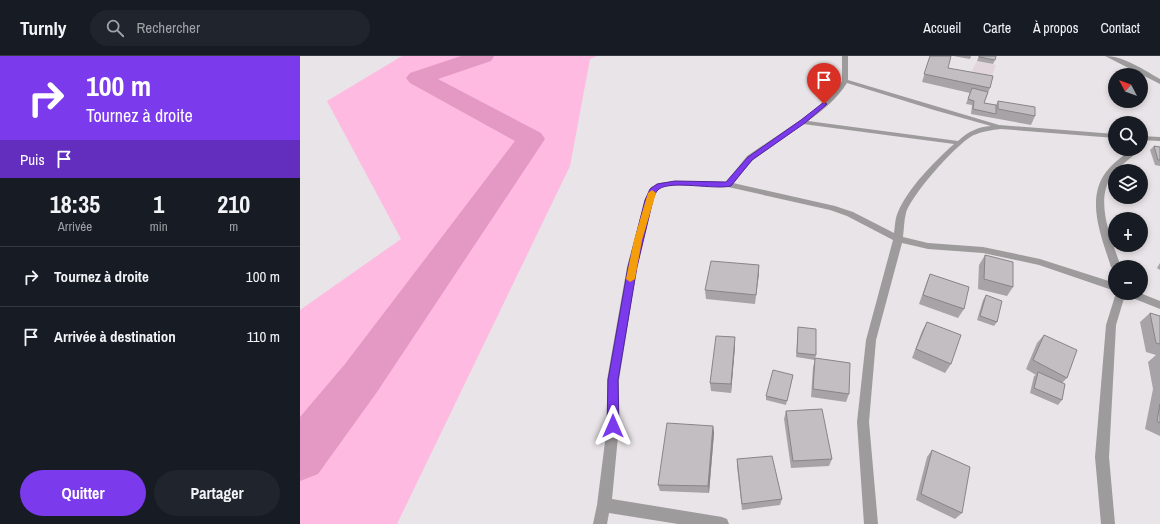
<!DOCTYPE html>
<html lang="fr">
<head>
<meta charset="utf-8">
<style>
  :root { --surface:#171b24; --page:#20242c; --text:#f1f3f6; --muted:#9ea1a6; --line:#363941; --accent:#7c3aed }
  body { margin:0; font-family:"Archivo Narrow",sans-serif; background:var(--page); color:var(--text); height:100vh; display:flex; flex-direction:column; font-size:15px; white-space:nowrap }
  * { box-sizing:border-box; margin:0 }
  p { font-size:13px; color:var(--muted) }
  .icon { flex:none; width:22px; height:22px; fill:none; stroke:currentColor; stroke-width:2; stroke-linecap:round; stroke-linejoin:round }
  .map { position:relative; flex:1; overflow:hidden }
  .panel { display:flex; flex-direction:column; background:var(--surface); width:300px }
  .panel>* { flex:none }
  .guide { background:#7c3aed; color:#fff; overflow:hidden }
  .needle { width:26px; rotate:311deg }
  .tools { position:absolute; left:808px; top:12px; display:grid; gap:8px }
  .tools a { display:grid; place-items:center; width:40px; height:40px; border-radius:50%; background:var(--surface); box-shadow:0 2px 6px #0003; font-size:20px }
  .pin { position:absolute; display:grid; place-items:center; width:34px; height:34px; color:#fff; margin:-41px -17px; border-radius:50% 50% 50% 0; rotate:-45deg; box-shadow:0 0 4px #0007 }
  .pin .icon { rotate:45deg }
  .me { position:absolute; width:44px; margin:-22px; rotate:0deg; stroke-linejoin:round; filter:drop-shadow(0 0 3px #0008) }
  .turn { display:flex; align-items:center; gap:14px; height:84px; padding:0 20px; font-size:18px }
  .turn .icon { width:52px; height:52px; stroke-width:2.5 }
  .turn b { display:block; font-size:28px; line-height:34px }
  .then { display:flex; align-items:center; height:38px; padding:0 20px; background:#0003; gap:8px; font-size:15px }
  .eta { display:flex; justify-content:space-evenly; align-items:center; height:68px; text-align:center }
  .eta b { font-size:24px; font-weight:700; line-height:28px }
  .cta { display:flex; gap:8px; margin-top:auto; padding:8px 20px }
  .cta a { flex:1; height:46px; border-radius:24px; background:var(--accent); color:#fff; font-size:16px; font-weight:700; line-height:46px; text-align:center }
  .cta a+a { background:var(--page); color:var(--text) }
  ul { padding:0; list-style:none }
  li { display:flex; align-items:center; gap:12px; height:60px; padding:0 20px; border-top:1px solid var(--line) }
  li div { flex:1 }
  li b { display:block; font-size:15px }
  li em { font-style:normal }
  header { display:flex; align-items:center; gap:24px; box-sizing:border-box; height:56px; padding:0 20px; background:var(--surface); border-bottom:1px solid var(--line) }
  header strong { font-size:19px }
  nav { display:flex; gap:22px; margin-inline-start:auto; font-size:14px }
  .search { width:280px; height:36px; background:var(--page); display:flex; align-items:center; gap:10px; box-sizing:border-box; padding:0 14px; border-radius:22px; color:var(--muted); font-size:15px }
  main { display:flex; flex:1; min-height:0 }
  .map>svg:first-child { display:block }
  .built { fill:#e2d6dc }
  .green { fill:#febae0 }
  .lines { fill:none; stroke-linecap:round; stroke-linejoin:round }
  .river { fill:#e498c4; fill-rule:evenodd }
  .street { fill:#9d9b9c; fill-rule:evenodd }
  .wall { fill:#a7a3a6 }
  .shaded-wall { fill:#888587 }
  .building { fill:#c2bec1; stroke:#888587 }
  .route { fill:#7c3aed; stroke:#51269a }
  .slow { fill:#f59e0b }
</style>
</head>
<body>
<header>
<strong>Turnly</strong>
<div class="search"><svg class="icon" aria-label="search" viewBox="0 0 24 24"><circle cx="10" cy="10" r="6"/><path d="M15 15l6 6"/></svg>Rechercher</div>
<nav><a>Accueil</a><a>Carte</a><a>À propos</a><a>Contact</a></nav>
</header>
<main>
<section class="panel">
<div class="guide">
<div class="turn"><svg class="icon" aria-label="right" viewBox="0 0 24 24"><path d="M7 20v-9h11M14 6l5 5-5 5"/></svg><div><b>100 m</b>Tournez à droite</div></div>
<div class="then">Puis<svg class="icon" aria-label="arrive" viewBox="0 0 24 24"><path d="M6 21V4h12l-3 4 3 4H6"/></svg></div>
</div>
<div class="eta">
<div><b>18:35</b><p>Arrivée</p></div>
<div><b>1</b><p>min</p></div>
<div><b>210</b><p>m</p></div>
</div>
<ul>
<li><svg class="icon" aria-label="right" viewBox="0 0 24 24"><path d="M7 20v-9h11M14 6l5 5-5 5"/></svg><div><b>Tournez à droite</b></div><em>100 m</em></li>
<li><svg class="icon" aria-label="arrive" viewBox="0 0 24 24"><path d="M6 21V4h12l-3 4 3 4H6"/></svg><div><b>Arrivée à destination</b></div><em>110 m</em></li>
</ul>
<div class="cta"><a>Quitter</a><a>Partager</a></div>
</section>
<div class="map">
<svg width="860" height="468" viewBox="0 0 860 468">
  <rect width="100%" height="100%" fill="#e9e4e7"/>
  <polygon class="built" points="677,5 696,9 692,20 670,18"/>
  <polygon class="green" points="102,0 297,0 290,3 270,110 97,468 0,468 0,254 101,183 27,45"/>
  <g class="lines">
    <polygon class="river" points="161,0 194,0 191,5 138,23 241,77 245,83 77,336 18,418 0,425 0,361 45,308 215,85 110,27 106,22 110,17"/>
    <g class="street">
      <path d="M542,0H548V24L699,69L815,78V82L701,73C692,74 683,75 674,79C657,87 612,138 606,157C604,164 604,173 603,181L628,187L683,191L740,203L815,227V235L739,209L683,197L628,193L602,187L576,284L569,366L578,468H564L557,366L566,284L593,184L547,160L530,154L428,131L375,129L362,131L357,134L353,144L337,211L319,324V370L312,443L422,461L427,463L429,468H378L309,457L307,468H293L297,449L307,370V324L327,211L345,144L351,131L360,127L375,125L426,126L447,100L514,55L538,32L542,25ZM547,27L634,54L691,70C678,71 669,75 658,85L508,65C522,55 538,42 547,27ZM503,68L654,88C635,105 608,132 598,156C595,162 595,171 594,177L553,156L535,150L433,127L453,104Z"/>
      <path d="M805,0C824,0 844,14 860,23V28Z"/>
      <polygon points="841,80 860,81 860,85 841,84"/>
      <path d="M832,93H840C832,102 820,109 813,118C793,144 812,184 821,211H815V214L811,211C802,182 785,144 806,116C813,107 823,100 832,93Z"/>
      <polygon points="816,237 840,237 860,245 860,253 825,239 816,269 809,401 815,468 801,468 795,401 806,269"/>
    </g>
  </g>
  <g class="wall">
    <polygon points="630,0 648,12 690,32 684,47 696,49 698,45 735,60 731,69 671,58 672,49 666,48 670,37 622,26"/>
    <polygon points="653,0 671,0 670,3"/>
    <polygon points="679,0 695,4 693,8 677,5"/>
    <polygon points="854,90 860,91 860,110 855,109 850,94"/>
    <polygon points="685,199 713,231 707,240 678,233 679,209"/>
    <polygon points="860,207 860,214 857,212"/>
    <polygon points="459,209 455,248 406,243 405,234"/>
    <polygon points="630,218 664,253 658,262 619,248 626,228"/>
    <polygon points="686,239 697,266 694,270 677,264 683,244"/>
    <polygon points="850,257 860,260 860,380 845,373 853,333 848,306 856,299 846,296 840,266"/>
    <polygon points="627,266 651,308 645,317 612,302 622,275"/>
    <polygon points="498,271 516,299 515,302 549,338 546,346 511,341 513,311 515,304 496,301"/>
    <polygon points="744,279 767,322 763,326 762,344 758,349 730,337 734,320 736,319 726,313 737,287"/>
    <polygon points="435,290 431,337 411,335 410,327"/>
    <polygon points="493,319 486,349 466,344 466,340"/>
    <polygon points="486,355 532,403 529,410 491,412 484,363"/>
    <polygon points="413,370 414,377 409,437 360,435 358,429"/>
    <polygon points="632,394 662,457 655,463 616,444 627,401"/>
    <polygon points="437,403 482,443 480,449 442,454 437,410"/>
  </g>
  <g class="shaded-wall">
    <polygon points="459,209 459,218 455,248 456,239"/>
    <polygon points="435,281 435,290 431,337 431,328"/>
    <polygon points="413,370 414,377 409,437 408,430"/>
  </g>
  <g class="building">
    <polygon points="630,0 651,0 648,12 693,20 690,32 624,18"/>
    <polygon points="679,0 696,0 695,4 679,1"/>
    <polygon points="672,32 688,36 684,47 696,49 696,58 673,53 674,45 668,43"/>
    <polygon points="698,45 735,51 735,60 698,53"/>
    <polygon points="854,90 860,91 860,104 858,104"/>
    <polygon points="685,199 713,206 713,231 684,223"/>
    <polygon points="411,205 459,209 456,239 405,234"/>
    <polygon points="630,218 669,231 664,253 623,239"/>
    <polygon points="686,239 702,245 697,266 680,260"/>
    <polygon points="850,257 860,260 860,288 856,287"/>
    <polygon points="627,266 661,279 651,308 616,293"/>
    <polygon points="498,271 516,273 516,299 497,297"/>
    <polygon points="744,279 777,294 767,322 733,304"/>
    <polygon points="416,280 435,281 431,328 410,327"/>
    <polygon points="515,302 550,307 549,338 513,333"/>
    <polygon points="473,314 493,319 487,345 466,340"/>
    <polygon points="738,316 765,328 762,344 734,332"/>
    <polygon points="860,348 860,367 857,365"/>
    <polygon points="522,353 532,403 493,405 486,355"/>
    <polygon points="367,367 413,370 408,430 358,429"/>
    <polygon points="632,394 670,411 662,457 621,438"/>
    <polygon points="472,400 482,443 442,448 437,403"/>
  </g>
  <path class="route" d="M524,46L527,48L526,49L505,67L452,104L431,130C414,134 372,124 359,133C356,135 354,140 353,144L337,211L318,324L319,370L317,374L313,376L309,374L307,370L308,324L328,211L345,144L350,133L357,128L375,125L426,126L448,101L501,64Z"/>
  <polygon class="slow" points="352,134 356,137 342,184 335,223 330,226 326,223 334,184 348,137"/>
</svg>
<div class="tools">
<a><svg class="needle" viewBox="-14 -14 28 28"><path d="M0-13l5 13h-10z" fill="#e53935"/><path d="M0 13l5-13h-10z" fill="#9ea1a6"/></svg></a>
<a><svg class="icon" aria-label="search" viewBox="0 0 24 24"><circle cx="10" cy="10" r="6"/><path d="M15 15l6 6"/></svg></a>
<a><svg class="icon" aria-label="layers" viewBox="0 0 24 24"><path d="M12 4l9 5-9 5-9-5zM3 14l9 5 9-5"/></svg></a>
<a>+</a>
<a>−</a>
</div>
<div class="pin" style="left:524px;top:48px;background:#d93025"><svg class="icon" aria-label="arrive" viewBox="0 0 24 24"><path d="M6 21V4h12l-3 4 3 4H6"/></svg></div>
<svg class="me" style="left:313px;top:370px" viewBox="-20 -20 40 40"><path d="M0-17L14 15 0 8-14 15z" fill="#7c3aed" stroke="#fff" stroke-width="4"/></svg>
</div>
</main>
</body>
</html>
